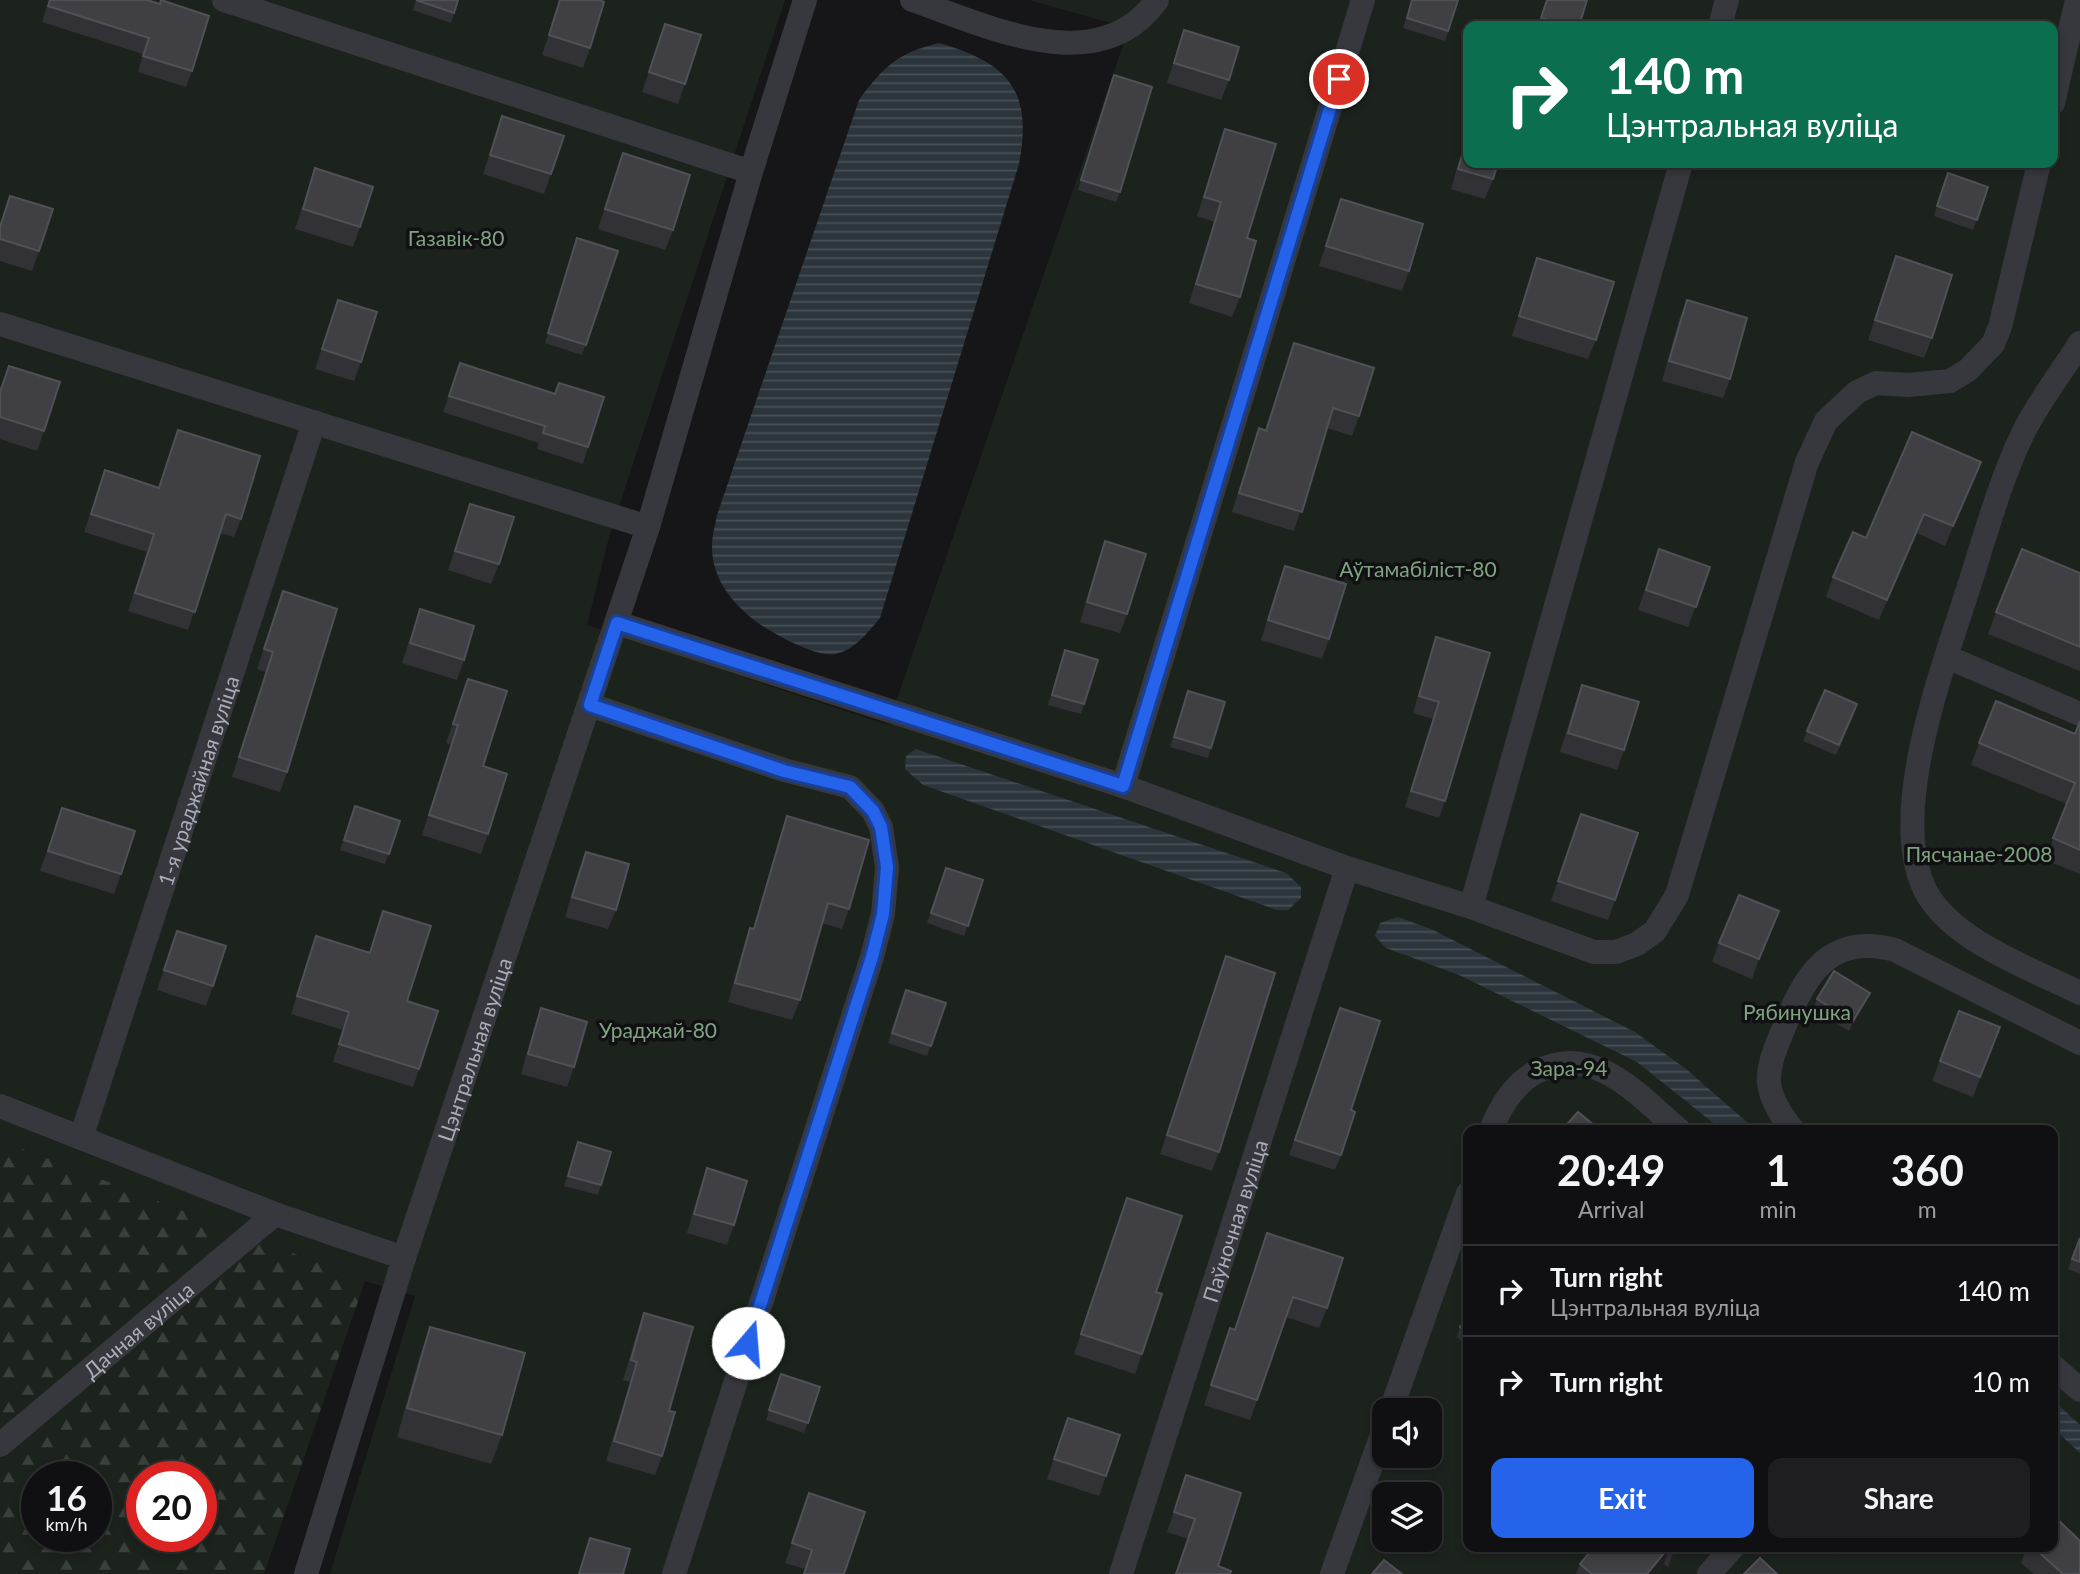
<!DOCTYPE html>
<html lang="en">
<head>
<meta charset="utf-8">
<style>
  :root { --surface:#101012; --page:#1e1e20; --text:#f1f3f6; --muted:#9c9d9f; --line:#303032; --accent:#2563eb }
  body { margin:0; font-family:Lato,sans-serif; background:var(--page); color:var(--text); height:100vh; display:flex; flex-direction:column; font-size:26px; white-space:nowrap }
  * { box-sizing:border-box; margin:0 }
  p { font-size:23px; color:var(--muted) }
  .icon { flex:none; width:38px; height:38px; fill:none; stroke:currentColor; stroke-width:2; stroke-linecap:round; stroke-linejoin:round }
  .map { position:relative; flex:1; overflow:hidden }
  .panel { position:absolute; left:1463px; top:1125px; width:595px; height:427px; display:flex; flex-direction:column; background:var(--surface); border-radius:14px; box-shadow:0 4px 10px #0003,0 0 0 2px var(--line) }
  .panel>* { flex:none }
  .top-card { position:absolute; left:1463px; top:21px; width:595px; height:147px; border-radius:14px; box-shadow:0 4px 10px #0003,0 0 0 2px var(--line); background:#0b6e4f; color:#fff; overflow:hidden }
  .controls { position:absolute; left:1372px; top:1398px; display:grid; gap:14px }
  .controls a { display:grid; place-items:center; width:70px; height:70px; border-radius:14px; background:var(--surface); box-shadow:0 4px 10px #0003,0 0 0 2px var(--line); font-size:35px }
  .speed { position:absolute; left:21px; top:1461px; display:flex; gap:14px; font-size:35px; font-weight:700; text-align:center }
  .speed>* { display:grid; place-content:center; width:91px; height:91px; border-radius:50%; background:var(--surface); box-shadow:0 4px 10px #0003,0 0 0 2px var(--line); line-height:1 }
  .speed small { font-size:18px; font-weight:400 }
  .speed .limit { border:10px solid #d22; background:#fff; color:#111 }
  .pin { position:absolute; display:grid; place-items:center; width:60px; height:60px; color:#fff; margin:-30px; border:4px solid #fff; border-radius:50%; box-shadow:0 2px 7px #0007 }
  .me { position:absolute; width:77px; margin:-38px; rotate:18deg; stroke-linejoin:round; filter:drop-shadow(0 0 5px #0008) }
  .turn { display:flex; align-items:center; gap:24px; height:147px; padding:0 28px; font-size:32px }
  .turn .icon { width:91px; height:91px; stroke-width:2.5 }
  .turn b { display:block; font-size:49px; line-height:60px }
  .eta { display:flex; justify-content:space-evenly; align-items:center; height:119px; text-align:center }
  .eta b { font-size:42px; font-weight:700; line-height:49px }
  .cta { display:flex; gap:14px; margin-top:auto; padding:14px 28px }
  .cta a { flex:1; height:80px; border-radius:14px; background:var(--accent); color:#fff; font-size:28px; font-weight:700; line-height:80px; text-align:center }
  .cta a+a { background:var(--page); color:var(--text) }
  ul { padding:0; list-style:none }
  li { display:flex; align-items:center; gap:21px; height:91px; padding:0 28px; border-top:2px solid var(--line) }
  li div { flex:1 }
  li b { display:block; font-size:26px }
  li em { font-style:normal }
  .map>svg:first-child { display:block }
  .green { fill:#1c231d; fill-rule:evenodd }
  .forest { fill:url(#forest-firs); fill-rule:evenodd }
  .water { fill:url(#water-rules) }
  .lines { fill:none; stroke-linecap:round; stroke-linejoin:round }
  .lane { stroke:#37383d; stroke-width:24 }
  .wall { fill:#323236 }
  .shaded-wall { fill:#212124 }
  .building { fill:#3f3f44; stroke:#4f5156; stroke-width:2 }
  .route-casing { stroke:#184099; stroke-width:18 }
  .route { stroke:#2563eb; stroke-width:12 }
  .labels { text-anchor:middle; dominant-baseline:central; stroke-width:7; stroke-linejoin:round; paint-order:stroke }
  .park-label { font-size:21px; fill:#7fa381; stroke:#111113 }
  .street-label { font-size:21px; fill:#a8adb8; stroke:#111113 }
</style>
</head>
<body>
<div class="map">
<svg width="2080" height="1574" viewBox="0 0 2080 1574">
  <defs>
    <pattern id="forest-firs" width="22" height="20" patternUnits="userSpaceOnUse" patternTransform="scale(1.75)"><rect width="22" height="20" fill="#1c231d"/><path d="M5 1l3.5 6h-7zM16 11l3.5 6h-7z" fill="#3a403c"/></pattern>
    <pattern id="water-rules" width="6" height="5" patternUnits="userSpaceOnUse" patternTransform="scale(1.75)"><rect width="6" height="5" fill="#2c353c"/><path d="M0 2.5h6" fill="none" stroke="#485056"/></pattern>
  </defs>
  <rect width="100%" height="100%" fill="#161618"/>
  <path class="green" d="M0,0H785L609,537L587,625L888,725L1129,28L1029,0H2080V1574H330L415,1296L365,1281L0,1140ZM1468,26H2053V163H1468ZM1468,1130H2053V1547H1468ZM1384,1410H1430V1456H1384ZM1384,1494H1430V1540H1384Z"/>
  <path class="forest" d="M0,1140L365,1281L264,1574H0ZM37,1477H96V1536H37ZM142,1477H201V1536H142Z"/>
  <g class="water">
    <path d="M939,43C1009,63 1033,91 1019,164L880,618C868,632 855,650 835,654C821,656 802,647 789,641C753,624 712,592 712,547C712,536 715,525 717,515L859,100C884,66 898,53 939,43Z"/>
    <polygon points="916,749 1286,873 1301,887 1301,898 1288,910 1277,910 923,785 905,769 906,756"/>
    <polygon points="1398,917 1433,930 1635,1032 1686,1069 1756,1130 1722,1130 1637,1062 1459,975 1386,948 1375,936 1380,923"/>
    <polygon points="2053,1400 2080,1425 2080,1453 2053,1428"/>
  </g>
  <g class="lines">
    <g class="lane">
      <polyline points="224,0 751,172"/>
      <path d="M912,0C986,25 1099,82 1157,0"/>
      <polyline points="1720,26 1727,0"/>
      <polyline points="2053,103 2077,0"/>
      <polyline points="0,324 648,527"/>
      <path d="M2080,343C2061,373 2039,401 2023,433C2000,481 1986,533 1970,583C1945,662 1890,804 1922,883C1943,938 2030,968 2080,993"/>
      <polyline points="617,623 1123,786 1347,868 1471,907 1594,952 1616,952 1637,944 1655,931 1677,895 1807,462 1826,421 1857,392 1876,383 1908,385 1950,381 1968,370 1993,344 2000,327 2039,163"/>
      <polyline points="1947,657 2080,714"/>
      <polyline points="590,705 784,770 850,787 873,811 881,827 887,867 883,914 872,957 674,1574"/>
      <polyline points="1123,786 1363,0"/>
      <polyline points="1471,907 1681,163"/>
      <polyline points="0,1106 275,1214 404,1258"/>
      <path d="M1491,1130C1500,1107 1514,1084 1536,1072C1593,1041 1639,1096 1679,1130"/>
      <path d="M1793,1130C1782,1117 1771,1100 1769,1083C1768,1064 1776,1047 1783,1030C1804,976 1829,932 1895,950L2080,1043"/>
      <path id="s1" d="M81,1138L314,422"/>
      <polyline points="2053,1366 2080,1390"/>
      <polyline points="1391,1410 1468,1193"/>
      <path id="s2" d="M0,1445L275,1214"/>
      <path id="s3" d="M306,1574L404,1258L648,527L751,172L805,0"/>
      <path id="s4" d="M1121,1574L1347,868"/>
      <polyline points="1332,1574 1384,1429"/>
      <polyline points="1709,1574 1733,1547"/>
    </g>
  </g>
  <g class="wall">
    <polygon points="49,0 147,0 192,71 186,87 138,72 143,54 42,22"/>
    <polygon points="416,0 458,0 451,23 413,10"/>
    <polygon points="560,0 590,48 583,68 542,55"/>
    <polygon points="1412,0 1458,0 1445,41 1403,28"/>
    <polygon points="1546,0 1587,0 1579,26 1538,26"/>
    <polygon points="665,24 685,84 678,104 642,92"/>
    <polygon points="1184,30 1229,80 1221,100 1167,83"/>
    <polygon points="1110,85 1120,192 1116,202 1078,190"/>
    <polygon points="502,116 551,174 544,194 483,174"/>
    <polygon points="1225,129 1247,238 1240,297 1232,317 1189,303 1214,222 1197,216"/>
    <polygon points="1468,131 1468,163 1493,179 1485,199 1451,189"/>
    <polygon points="623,153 673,230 665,250 598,229"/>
    <polygon points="315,168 360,227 353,247 295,229"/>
    <polygon points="1948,173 1988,187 1973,230 1934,216"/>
    <polygon points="10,196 39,251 32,271 0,261 0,225"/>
    <polygon points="1341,199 1409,271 1402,291 1319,266"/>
    <polygon points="577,238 618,251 582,355 545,343"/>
    <polygon points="1896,256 1932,338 1924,358 1868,340"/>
    <polygon points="1537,258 1596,340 1588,359 1512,336"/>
    <polygon points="338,300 361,362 354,381 315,369"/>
    <polygon points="1687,300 1730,379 1723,398 1662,381 1679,320"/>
    <polygon points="1294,343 1359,416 1352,436 1327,428 1294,531 1232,512 1252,448 1259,428 1265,430"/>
    <polygon points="460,363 588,447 583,464 537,449 539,443 443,412"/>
    <polygon points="9,366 44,431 37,451 0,439 0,389"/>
    <polygon points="178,430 241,519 234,537 220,533 188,630 128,611 147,552 84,532 105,470 158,487"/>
    <polygon points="1974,481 1945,546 1917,533 1879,620 1826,597 1833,577 1866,538"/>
    <polygon points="470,504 499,564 491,584 448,570"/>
    <polygon points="1105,541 1127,614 1120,633 1080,622 1098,561"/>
    <polygon points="1659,549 1710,567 1688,627 1638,610"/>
    <polygon points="1285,566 1329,639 1322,659 1261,640"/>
    <polygon points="2080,573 2080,671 1988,634 1996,612"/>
    <polygon points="283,591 287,772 280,792 232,777 266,672 257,669"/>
    <polygon points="420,609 464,660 457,680 402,663"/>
    <polygon points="1436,637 1445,801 1439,818 1405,807 1433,719 1413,713 1430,654"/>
    <polygon points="1065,650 1084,704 1081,714 1048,705"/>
    <polygon points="468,679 483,766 488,834 481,854 422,835 451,745 446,743"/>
    <polygon points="1582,685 1624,750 1617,770 1560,752 1575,704"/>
    <polygon points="1188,691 1211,748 1208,758 1170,747"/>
    <polygon points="1854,714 1836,755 1803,741 1807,731"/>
    <polygon points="2080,721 2080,874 2045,860 2067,804 1971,765 1979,743 2075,734"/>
    <polygon points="355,806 400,821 385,864 340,850"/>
    <polygon points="62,808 121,874 114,894 40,871"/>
    <polygon points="1581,814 1638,833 1608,920 1551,901"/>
    <polygon points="787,816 849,909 842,929 822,923 800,1000 792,1020 728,1002 743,948 750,928 753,929 780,836"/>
    <polygon points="586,852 616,910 608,929 565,917 578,872"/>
    <polygon points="946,868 983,880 964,936 927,923"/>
    <polygon points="383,911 407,1001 419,1069 413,1087 333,1062 343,1030 291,1014 316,936 369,953"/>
    <polygon points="1779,911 1752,979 1712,962 1719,943"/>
    <polygon points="177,931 213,986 206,1006 157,990"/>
    <polygon points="1226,956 1219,1152 1212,1171 1160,1154"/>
    <polygon points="906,990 946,1003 927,1056 888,1043"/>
    <polygon points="1870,993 1866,1003 1849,1031 1813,1009 1817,999"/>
    <polygon points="541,1008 574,1067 567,1087 521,1074 534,1028"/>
    <polygon points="1340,1008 1351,1110 1341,1155 1335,1170 1289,1155"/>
    <polygon points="1959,1011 2000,1027 1973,1097 1932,1081"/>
    <polygon points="578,1142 601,1185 598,1195 564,1186"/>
    <polygon points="707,1168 734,1225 727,1245 687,1233 700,1188"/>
    <polygon points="1127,1198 1156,1292 1142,1354 1135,1374 1074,1354"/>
    <polygon points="1267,1233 1327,1308 1319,1328 1286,1317 1250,1420 1204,1405 1223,1348 1234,1330"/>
    <polygon points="2080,1238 2080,1274 2068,1269"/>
    <polygon points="644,1313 662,1456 655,1475 606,1461 630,1382 623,1380 637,1333"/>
    <polygon points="1468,1317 1468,1347 1457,1337 1460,1327"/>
    <polygon points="430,1327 502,1435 491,1464 397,1437 420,1355"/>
    <polygon points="781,1374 820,1387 804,1433 766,1420"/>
    <polygon points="1068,1418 1106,1476 1099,1496 1047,1479"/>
    <polygon points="1186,1475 1218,1566 1176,1574 1188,1539 1167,1532"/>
    <polygon points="809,1493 844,1574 803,1574 805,1569 785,1563"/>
    <polygon points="1594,1547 1685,1547 1668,1567 1664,1564 1656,1574 1576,1574 1580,1564"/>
    <polygon points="1828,1547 1843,1547 1836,1555"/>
    <polygon points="2027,1547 2053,1547 2080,1574 2034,1574 2021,1563"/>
  </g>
  <g class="shaded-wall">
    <polygon points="1981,462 1974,481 1945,546 1953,526"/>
    <polygon points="1924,514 1917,533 1879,620 1887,600"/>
    <polygon points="1779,911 1772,931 1752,979 1759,959"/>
    <polygon points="1870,993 1866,1003 1849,1031 1853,1021"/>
    <polygon points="1669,1547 1670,1547 1664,1564 1656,1574 1647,1574"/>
    <polygon points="1675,1547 1685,1547 1668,1567"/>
    <polygon points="1839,1547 1843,1547 1836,1555"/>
  </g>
  <g class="building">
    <polygon points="50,0 147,0 160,4 161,0 209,16 192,71 143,56 149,38 48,6"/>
    <polygon points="416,0 458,0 454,13"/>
    <polygon points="560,0 599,0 604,2 590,48 549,35"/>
    <polygon points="1412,0 1458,0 1448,31 1407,18"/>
    <polygon points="1547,0 1587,0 1579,26 1569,26 1541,18"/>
    <polygon points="665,24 701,35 685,84 649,72"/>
    <polygon points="1184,30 1239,47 1229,80 1174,63"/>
    <polygon points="1114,75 1152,87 1120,192 1081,180"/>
    <polygon points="502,116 564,136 551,174 490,155"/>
    <polygon points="1225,129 1276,144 1247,238 1256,241 1240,297 1196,284 1221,202 1204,197"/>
    <polygon points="1468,135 1468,163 1498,163 1493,179 1458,169"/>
    <polygon points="623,153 690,175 673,230 605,209"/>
    <polygon points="315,168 373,187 360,227 303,209"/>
    <polygon points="1948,173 1988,187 1977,220 1937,206"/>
    <polygon points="10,196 53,209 39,251 0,239 0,227"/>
    <polygon points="1341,199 1423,224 1409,271 1326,246"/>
    <polygon points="577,238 618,251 586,345 548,333"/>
    <polygon points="1896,256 1952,275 1932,338 1875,320"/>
    <polygon points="1537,258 1614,282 1596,340 1519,316"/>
    <polygon points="338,300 377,312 361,362 322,349"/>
    <polygon points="1687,300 1747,318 1730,379 1669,361"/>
    <polygon points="1294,343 1374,368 1359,416 1333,408 1302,512 1239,493 1259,428 1266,431"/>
    <polygon points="460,363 555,394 559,383 604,397 588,447 543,433 545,426 449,396"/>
    <polygon points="9,366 60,382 44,431 0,417 0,392"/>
    <polygon points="178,430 260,456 241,519 226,514 195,612 135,593 154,534 91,514 105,470 159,488"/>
    <polygon points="1912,432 1981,462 1953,526 1924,514 1887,600 1833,577 1853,532 1866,538"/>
    <polygon points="470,504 514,517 499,564 455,551"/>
    <polygon points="1105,541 1146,554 1127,614 1087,602"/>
    <polygon points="1659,549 1710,567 1696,607 1646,590"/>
    <polygon points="2022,549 2080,573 2080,647 1996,612"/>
    <polygon points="1285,566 1346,584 1329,639 1268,620"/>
    <polygon points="283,591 337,609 287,772 239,757 273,652 264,649"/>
    <polygon points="420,609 474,626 464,660 410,643"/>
    <polygon points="1436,637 1490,653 1445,801 1411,791 1439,702 1419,696"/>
    <polygon points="1065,650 1098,660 1084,704 1052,695"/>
    <polygon points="468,679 507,691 483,766 507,774 488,834 429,815 458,725 453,724"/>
    <polygon points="1582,685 1639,702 1624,750 1568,733"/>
    <polygon points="1825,690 1857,704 1839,745 1807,731"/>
    <polygon points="1188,691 1225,702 1211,748 1174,737"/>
    <polygon points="1996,701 2075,734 2080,721 2080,850 2053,838 2075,783 1979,743"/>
    <polygon points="355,806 400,821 389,854 344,840"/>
    <polygon points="62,808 135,831 121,874 48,851"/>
    <polygon points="1581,814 1638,833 1615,900 1558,881"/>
    <polygon points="787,816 869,840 849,909 828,903 800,1000 735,983 750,928 754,929"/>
    <polygon points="586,852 629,864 616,910 572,897"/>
    <polygon points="946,868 983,880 968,926 931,913"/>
    <polygon points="1739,895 1779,911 1759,959 1719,943"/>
    <polygon points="383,911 431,926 407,1001 438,1011 419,1069 339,1044 349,1012 297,996 316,936 370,953"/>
    <polygon points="177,931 226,946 213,986 164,970"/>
    <polygon points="1226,956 1275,973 1219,1152 1167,1135"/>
    <polygon points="1834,971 1870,993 1853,1021 1817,999"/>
    <polygon points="906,990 946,1003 931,1046 892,1033"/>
    <polygon points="541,1008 587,1022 574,1067 528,1054"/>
    <polygon points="1340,1008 1380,1021 1351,1110 1355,1112 1341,1155 1295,1140"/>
    <polygon points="1959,1011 2000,1027 1980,1077 1940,1061"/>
    <polygon points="1578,1112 1600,1130 1562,1130"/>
    <polygon points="578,1142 611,1152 601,1185 568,1176"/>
    <polygon points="707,1168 747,1181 734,1225 694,1214"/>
    <polygon points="1127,1198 1182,1216 1156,1292 1162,1294 1142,1354 1081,1334"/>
    <polygon points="1267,1233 1343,1258 1327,1308 1293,1297 1257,1400 1211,1385 1230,1328 1235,1330"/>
    <polygon points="2080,1238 2080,1262 2072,1259"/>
    <polygon points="644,1313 693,1327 669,1411 675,1412 662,1456 614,1441 637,1362 631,1360"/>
    <polygon points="1468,1317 1468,1334 1460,1327"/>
    <polygon points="430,1327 525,1353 502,1435 407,1408"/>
    <polygon points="781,1374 820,1387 808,1423 769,1410"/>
    <polygon points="1068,1418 1120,1435 1106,1476 1054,1459"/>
    <polygon points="1186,1475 1241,1493 1218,1566 1231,1571 1230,1574 1176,1574 1195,1519 1174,1512"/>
    <polygon points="809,1493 865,1512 844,1574 804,1574 812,1550 792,1543"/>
    <polygon points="2054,1516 2080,1541 2080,1574 2063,1574 2033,1547 2053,1547 2053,1517"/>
    <polygon points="590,1538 630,1549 623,1574 579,1574"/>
    <polygon points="1594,1547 1669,1547 1647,1574 1592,1574 1580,1564"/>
    <polygon points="1760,1558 1777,1574 1744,1574"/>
    <polygon points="1384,1560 1402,1574 1372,1574"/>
  </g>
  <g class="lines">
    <defs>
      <polyline id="route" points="748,1343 872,957 883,914 887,867 881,827 873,811 850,787 784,771 590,705 617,623 1123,786 1339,79"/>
    </defs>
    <use href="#route" class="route-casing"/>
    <use href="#route" class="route"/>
  </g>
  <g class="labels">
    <g class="park-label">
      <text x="456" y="237">Газавік-80</text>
      <text x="1418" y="568">Аўтамабіліст-80</text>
      <text x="1979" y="853">Пясчанае-2008</text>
      <text x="1797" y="1011">Рябинушка</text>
      <text x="658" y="1029">Ураджай-80</text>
      <text x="1569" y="1067">Зара-94</text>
    </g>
    <g class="street-label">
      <text stroke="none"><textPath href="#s1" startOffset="376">1-я ураджайная вуліца</textPath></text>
      <text stroke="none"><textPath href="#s3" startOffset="551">Цэнтральная вуліца</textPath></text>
      <text stroke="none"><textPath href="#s4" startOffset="371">Паўночная вуліца</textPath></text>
      <text stroke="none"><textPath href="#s2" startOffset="180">Дачная вуліца</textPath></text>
    </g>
  </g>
</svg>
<div class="controls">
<a><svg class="icon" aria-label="sound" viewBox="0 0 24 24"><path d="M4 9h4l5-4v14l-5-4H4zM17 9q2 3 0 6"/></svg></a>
<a><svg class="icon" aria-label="layers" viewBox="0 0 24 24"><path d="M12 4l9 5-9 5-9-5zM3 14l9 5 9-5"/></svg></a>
</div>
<div class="speed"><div>16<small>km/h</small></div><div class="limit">20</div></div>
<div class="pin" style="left:1339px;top:79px;background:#d93025"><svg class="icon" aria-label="arrive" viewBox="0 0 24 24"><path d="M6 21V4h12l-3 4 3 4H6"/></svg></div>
<svg class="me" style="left:748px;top:1343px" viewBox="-20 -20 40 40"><circle r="19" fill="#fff"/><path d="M0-13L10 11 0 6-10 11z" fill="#2563eb"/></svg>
<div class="top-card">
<div class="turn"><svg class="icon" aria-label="right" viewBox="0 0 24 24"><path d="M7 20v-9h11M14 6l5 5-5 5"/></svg><div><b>140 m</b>Цэнтральная вуліца</div></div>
</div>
<section class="panel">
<div class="eta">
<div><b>20:49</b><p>Arrival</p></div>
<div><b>1</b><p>min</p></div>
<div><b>360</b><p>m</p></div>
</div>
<ul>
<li><svg class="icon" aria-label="right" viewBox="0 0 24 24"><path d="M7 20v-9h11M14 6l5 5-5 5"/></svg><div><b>Turn right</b><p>Цэнтральная вуліца</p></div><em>140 m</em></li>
<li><svg class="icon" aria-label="right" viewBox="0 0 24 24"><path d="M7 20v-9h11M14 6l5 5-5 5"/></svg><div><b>Turn right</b></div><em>10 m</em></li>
</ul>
<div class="cta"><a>Exit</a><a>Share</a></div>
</section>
</div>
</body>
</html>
